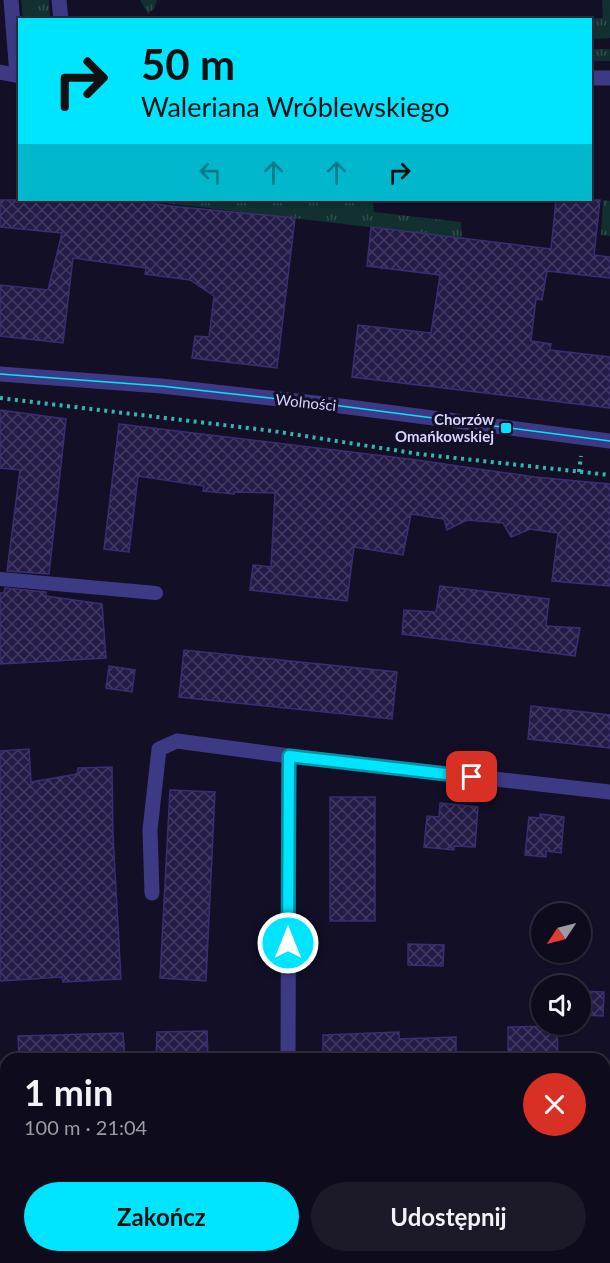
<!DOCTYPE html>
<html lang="pl">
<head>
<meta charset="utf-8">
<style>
  :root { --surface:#0e0b1c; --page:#1c1929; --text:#f1f3f6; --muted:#9b9ba3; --line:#2e2b3b; --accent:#00e5ff }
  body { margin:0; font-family:Lato,sans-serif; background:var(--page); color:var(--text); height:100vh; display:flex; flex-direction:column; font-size:22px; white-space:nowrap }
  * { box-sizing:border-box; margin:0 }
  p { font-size:20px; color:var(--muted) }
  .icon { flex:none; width:33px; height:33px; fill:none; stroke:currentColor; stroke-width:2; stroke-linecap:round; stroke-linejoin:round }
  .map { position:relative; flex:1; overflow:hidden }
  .drawer { position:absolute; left:0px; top:1053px; width:610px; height:210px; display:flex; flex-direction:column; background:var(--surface); border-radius:18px 18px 0 0; box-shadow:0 2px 4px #0004,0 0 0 2px var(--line) }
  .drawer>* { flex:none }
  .banner { position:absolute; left:18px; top:18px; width:574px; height:183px; border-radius:0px; box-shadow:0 2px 4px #0004,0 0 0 2px var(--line); background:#00e5ff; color:#111; overflow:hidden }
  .needle { width:39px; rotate:235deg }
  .buttons { position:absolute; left:531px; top:903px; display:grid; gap:12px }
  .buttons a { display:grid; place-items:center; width:60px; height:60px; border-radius:50%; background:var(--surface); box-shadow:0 2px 4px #0004,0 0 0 2px var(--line); font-size:30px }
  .pin { position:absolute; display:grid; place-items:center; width:51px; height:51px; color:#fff; margin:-26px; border-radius:12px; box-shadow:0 3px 9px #0006 }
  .me { position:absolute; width:66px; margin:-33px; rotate:0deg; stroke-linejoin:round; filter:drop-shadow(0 0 4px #0008) }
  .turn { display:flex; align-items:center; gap:21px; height:126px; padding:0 24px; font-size:27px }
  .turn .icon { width:78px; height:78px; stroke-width:2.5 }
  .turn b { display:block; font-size:42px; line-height:51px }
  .lanes { display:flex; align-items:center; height:57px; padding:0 24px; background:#0003; justify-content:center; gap:30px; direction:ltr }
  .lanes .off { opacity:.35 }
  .round { display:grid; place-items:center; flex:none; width:63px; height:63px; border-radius:32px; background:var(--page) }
  .headline { display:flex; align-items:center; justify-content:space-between; height:102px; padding:0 24px }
  h1 { font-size:36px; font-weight:700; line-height:45px }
  .button { display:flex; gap:12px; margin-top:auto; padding:12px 24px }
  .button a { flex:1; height:69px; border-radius:36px; background:var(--accent); color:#111; font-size:24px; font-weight:700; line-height:69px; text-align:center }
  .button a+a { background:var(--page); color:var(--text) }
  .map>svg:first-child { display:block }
  .grass { fill:url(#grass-tufts) }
  .building { fill:url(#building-cross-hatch); stroke:#3b2d73; stroke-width:1.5 }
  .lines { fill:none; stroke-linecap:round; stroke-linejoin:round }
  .path { stroke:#2fb8b0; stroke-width:4; stroke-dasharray:3 4.5; stroke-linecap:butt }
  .lane { stroke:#3d3a85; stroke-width:14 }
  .street { stroke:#3d3a85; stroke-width:15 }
  .tram { stroke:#00e5ff; stroke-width:1.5 }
  .route-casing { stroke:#0095a6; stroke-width:15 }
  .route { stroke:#00e5ff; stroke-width:10 }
  .poi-dot { fill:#00e5ff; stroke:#130f26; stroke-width:2 }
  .labels { text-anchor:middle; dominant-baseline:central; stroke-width:6; stroke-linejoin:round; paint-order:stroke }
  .street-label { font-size:15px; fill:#d9d4ff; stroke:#130f26 }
  .poi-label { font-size:15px; font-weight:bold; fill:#d9d4ff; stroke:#130f26; text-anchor:end }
</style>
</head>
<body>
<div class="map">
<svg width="610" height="1263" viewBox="0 0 610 1263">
  <defs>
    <pattern id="grass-tufts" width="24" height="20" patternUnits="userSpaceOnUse" patternTransform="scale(1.5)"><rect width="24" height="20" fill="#12302f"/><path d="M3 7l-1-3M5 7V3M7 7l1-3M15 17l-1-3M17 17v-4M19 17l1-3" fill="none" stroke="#344d4e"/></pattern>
    <pattern id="building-cross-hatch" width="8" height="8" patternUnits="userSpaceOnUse" patternTransform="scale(1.5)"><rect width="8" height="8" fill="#241b47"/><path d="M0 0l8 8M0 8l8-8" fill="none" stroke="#433b63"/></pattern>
  </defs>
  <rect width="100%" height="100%" fill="#130f26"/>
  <g class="grass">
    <polygon points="21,0 49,0 50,19 23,19"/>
    <polygon points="140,0 157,0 154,9 148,14"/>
    <polygon points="602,0 610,0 610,38 591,39 591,20 554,19 603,18"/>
    <rect x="591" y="49" width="19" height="12"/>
    <polygon points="139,200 358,200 359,202 373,203 374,212 461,222 462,238"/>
    <polygon points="603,200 610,201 610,236 601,235"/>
  </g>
  <g class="building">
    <polygon points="0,200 134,200 170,206 295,218 277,368 192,358 195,336 209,337 214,296 190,280 145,274 146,268 73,258 63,343 0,336 0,285 48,290 62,233 0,227"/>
    <polygon points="556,200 600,200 594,255 610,257 610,278 547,271 542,300 536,299 531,341 551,344 550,350 610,357 610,408 352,377 358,325 431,333 440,275 367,266 371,227 551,249"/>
    <polygon points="0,410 66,419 49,574 7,571 20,470 0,468"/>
    <polygon points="119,424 417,460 535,477 610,484 610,586 552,581 558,533 530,529 511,537 503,523 467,520 447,530 444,519 411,514 403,555 354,547 347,601 250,590 253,565 271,567 275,493 234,492 234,494 203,491 204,486 138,476 129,552 104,549"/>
    <polygon points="440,586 549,599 546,626 580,628 575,656 402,634 404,610 436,612"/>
    <polygon points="5,588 46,592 46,596 102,604 106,658 0,664 0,593 4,593"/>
    <polygon points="184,650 397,672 392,719 179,697"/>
    <polygon points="109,666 135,670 132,692 106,688"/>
    <polygon points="531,706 610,715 610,748 528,739"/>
    <polygon points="29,749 31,782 77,774 78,768 112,767 113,836 121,979 63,982 62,977 0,981 0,751"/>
    <polygon points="170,790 215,792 206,981 160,978"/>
    <rect x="330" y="797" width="45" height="124"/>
    <polygon points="440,803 478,807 475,847 454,846 454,850 424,847 427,816 439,817"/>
    <polygon points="540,814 564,817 561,853 546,851 546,857 525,855 529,817 540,818"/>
    <polygon points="408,944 444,945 443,966 408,965"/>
    <polygon points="580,991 604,992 603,1016 580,1015"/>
    <polygon points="557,1026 558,1059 508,1059 508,1027"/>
    <polygon points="207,1031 208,1059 156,1059 157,1032"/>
    <polygon points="399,1032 399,1039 456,1037 456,1059 323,1059 323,1035"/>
    <polygon points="123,1033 125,1059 19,1059 18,1036"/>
  </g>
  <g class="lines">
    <g class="path">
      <polyline points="0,398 273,431 419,454 610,475"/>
      <polyline points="579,472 581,456"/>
      <polyline points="0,1067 2,1090 6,1095"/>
    </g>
    <polyline class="lane" points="0,579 156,593"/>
    <g class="street">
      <polyline points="11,0 17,75"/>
      <polyline points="59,0 61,20"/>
      <polyline points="0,72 20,76"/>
      <polyline points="591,78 610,78"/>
      <polyline points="0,374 161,386 333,405 610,441"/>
      <polyline points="152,893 150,830 159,749 177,741 289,756 610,792"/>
      <polyline points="288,1059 289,756"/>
      <polyline points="604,1107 610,1107"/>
      <polyline points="0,1118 6,1117"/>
    </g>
    <polyline class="tram" points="0,374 161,386 333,405 610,441"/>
  </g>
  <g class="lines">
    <defs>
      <polyline id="route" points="288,943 289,756 472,777"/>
    </defs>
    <use href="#route" class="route-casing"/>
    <use href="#route" class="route"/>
  </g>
  <rect class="poi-dot" x="500" y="422" width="12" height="12" rx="3"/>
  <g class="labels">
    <g class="street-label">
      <text transform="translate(306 402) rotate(6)">Wolności</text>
    </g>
    <g class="poi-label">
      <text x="494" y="419">Chorzów<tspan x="494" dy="17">Omańkowskiej</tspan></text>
    </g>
  </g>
</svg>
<div class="buttons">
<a><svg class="needle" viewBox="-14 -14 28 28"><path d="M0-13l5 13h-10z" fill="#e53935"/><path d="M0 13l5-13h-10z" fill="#9b9ba3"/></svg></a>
<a><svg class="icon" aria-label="sound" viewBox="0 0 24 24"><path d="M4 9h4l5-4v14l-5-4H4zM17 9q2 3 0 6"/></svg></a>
</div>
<div class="pin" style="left:472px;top:777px;background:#d93025"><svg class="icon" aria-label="arrive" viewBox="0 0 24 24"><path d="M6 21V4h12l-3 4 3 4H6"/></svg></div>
<svg class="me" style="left:288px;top:943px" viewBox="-20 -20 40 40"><circle r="17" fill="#00e5ff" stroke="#fff" stroke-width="3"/><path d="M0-11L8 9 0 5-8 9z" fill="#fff"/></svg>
<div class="banner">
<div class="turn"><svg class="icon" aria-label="right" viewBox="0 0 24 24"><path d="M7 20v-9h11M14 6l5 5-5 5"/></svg><div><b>50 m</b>Waleriana Wróblewskiego</div></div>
<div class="lanes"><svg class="icon off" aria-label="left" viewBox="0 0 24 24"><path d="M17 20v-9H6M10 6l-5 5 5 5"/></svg><svg class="icon off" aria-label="ahead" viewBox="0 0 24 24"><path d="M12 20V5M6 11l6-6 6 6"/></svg><svg class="icon off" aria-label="ahead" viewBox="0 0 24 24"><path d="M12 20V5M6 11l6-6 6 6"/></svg><svg class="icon" aria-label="right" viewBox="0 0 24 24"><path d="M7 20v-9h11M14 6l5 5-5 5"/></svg></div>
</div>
<section class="drawer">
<div class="headline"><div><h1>1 min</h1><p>100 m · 21:04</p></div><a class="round" style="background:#d93025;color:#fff"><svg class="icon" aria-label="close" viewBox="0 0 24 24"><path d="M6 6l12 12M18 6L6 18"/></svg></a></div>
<div class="button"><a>Zakończ</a><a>Udostępnij</a></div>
</section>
</div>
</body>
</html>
